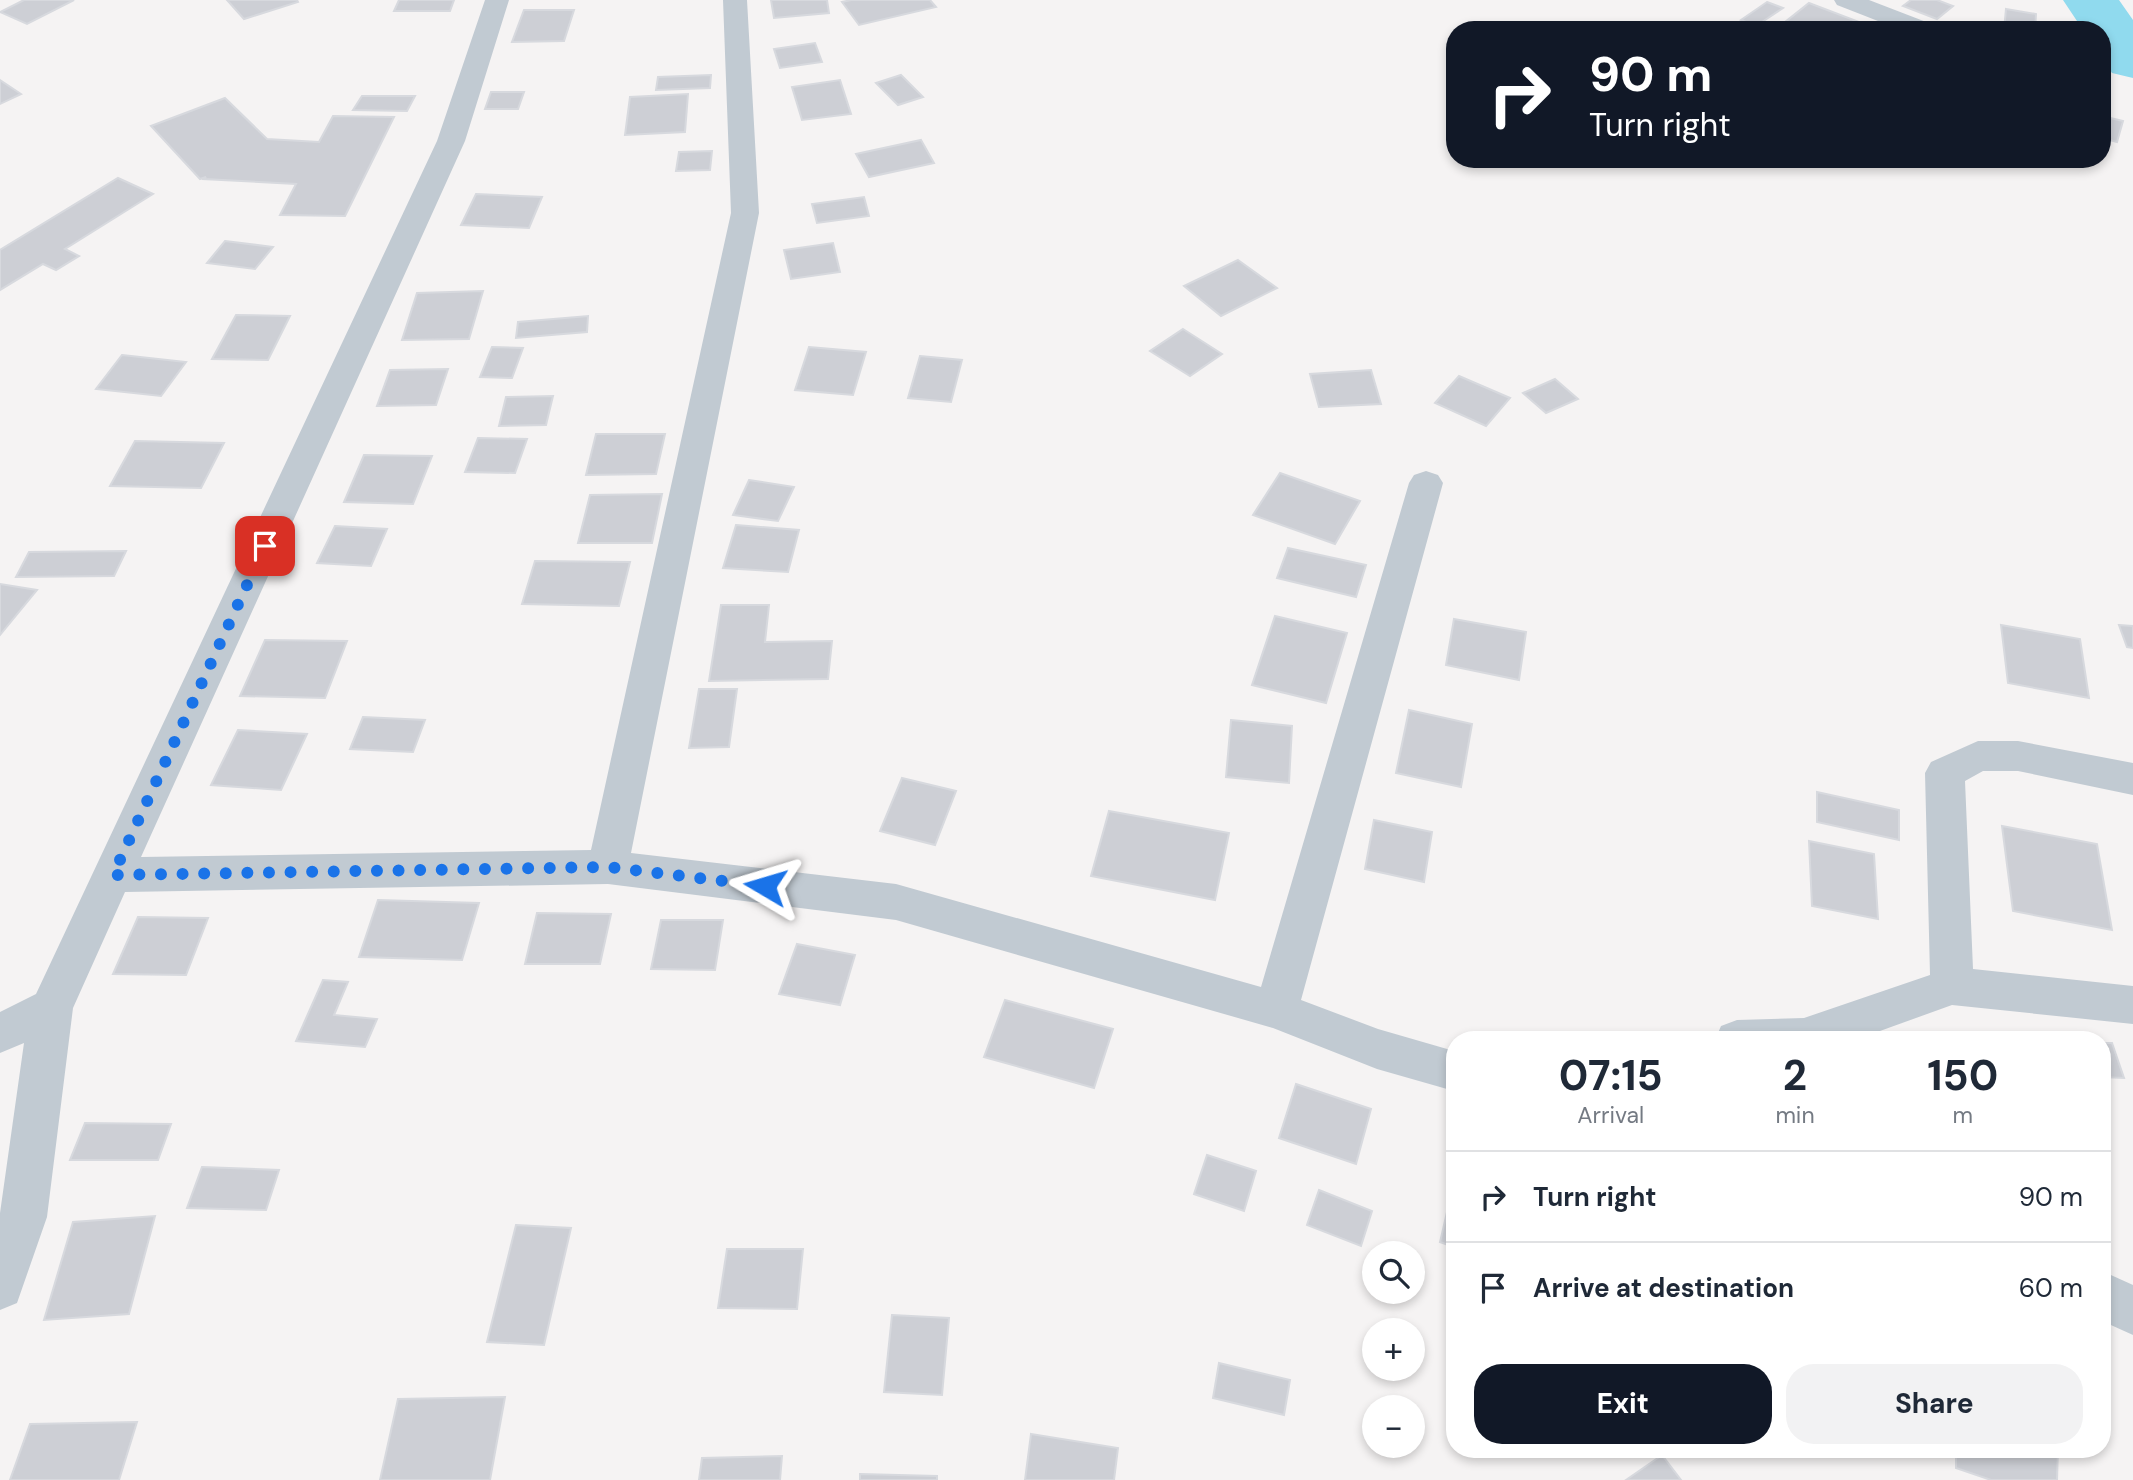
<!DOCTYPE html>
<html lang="en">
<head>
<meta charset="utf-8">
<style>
  :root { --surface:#fff; --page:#f2f2f3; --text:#1f2937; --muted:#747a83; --line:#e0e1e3; --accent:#111827 }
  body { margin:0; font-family:"DM Sans",sans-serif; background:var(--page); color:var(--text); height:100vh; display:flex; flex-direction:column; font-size:26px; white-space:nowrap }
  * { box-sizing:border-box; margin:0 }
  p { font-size:23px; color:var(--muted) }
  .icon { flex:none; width:38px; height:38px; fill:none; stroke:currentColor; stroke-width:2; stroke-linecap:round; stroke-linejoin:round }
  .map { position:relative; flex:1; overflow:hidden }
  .side { position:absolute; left:1446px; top:1031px; width:665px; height:427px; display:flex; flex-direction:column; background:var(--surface); border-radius:28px; box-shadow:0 4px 10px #0003 }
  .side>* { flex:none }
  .top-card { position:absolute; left:1446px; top:21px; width:665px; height:147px; border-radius:28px; box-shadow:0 4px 10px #0003; background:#111827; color:#fff; overflow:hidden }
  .fabs { position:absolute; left:1362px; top:1241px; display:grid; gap:14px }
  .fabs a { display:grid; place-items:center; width:63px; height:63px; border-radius:50%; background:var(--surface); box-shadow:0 4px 10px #0003; font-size:35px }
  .pin { position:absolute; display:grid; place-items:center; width:60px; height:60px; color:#fff; margin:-30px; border-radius:14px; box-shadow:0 4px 10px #0006 }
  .me { position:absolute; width:77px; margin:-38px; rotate:277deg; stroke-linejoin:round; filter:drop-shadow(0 0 5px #0008) }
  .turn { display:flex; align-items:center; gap:24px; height:147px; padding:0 28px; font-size:32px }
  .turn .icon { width:91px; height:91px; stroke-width:2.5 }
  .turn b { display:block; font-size:49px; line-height:60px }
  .eta { display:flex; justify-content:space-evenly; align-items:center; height:119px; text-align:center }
  .eta b { font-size:42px; font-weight:700; line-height:49px }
  .button { display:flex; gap:14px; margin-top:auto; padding:14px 28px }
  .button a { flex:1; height:80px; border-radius:28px; background:var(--accent); color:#fff; font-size:28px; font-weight:700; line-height:80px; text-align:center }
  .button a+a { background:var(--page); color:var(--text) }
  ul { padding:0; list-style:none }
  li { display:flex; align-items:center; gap:21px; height:91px; padding:0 28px; border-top:2px solid var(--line) }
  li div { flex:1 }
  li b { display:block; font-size:26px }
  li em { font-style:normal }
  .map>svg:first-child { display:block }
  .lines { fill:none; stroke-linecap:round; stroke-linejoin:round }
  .river { fill:#90daee; fill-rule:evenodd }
  .building { fill:#cdcfd5; stroke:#d7d9de; stroke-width:2 }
  .street { fill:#c1cad2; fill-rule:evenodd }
  .route { stroke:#1a73e8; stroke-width:12; stroke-dasharray:0 21.6 }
</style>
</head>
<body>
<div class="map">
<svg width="2133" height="1480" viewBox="0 0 2133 1480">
  <rect width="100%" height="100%" fill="#f5f3f3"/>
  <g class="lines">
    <polygon class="river" points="2063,0 2119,0 2133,20 2133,78 2112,73 2102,58 2102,30 2083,30"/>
  </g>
  <g class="building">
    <polygon points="24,0 74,0 27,24 0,12"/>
    <polygon points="227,0 297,0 298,2 244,19"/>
    <polygon points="399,0 454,0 450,11 394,11"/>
    <polygon points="771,0 827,0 829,13 774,18"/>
    <polygon points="851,0 930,0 936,7 859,25 842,2"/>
    <polygon points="1911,0 1937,0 1953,6 1937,19 1903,6"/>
    <polygon points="1767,2 1783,8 1756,26 1741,20"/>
    <polygon points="1809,3 1867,25 1861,30 1775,30"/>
    <polygon points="2006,9 2036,14 2035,30 2004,30"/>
    <polygon points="524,10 574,10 564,41 512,42"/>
    <polygon points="815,43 822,62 780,68 774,49"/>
    <polygon points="711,75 710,88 656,90 658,77"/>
    <polygon points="901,75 923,97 898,105 876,83"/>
    <polygon points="0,80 21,94 0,104"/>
    <polygon points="840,80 851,114 802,120 792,87"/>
    <polygon points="491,92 524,92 518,109 485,109"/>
    <polygon points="688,94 685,132 625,135 630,97"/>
    <polygon points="362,96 415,96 407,111 353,110"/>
    <polygon points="225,98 267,139 319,142 333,116 394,117 345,216 280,215 296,184 204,179 206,177 200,179 151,126"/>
    <polygon points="2102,116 2123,121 2117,142 2102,138"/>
    <polygon points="921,140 934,163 869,177 856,154"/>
    <polygon points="712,151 710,170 676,171 679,152"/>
    <polygon points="118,178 153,194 65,249 79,256 56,270 43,264 0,290 0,250"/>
    <polygon points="476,194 542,197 529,228 461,225"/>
    <polygon points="864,197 869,216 817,223 812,204"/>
    <polygon points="225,241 273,247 255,269 207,263"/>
    <polygon points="833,243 840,272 791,279 784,250"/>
    <polygon points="1238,260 1277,288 1221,316 1184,286"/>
    <polygon points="483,291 469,339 402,340 417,293"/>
    <polygon points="236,315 290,316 268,360 212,359"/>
    <polygon points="588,316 587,332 516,338 518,322"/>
    <polygon points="1183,329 1222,354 1190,376 1150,351"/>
    <polygon points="492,347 523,348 512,378 480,377"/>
    <polygon points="809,347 866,352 853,395 795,390"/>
    <polygon points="122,355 186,362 161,396 96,389"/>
    <polygon points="920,356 962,360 951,402 908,398"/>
    <polygon points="448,369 436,405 377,406 390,370"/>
    <polygon points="1371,370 1381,404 1319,407 1310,374"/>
    <polygon points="1459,376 1510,398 1486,426 1435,403"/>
    <polygon points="1555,379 1578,399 1546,413 1523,393"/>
    <polygon points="553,396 546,425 499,426 506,397"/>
    <polygon points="596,434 665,434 656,474 586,475"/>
    <polygon points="478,438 527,439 515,473 465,472"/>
    <polygon points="135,441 224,443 201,488 110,486"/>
    <polygon points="364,455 432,456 413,504 344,502"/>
    <polygon points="1280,473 1360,501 1335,544 1253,515"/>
    <polygon points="749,480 794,487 778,521 733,515"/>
    <polygon points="662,494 652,543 578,543 590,495"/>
    <polygon points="736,525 799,530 788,572 723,568"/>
    <polygon points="335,526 387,529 371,566 317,563"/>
    <polygon points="1288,548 1366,565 1356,597 1277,578"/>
    <polygon points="126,551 114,576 16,577 29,552"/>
    <polygon points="535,561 630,562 619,606 522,604"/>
    <polygon points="0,584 37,590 0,635"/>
    <polygon points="721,605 769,605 765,642 832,641 828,679 709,681"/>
    <polygon points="1275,616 1347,633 1326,703 1252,685"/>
    <polygon points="1454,619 1526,632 1519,680 1446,665"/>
    <polygon points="2001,625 2080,639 2089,698 2008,683"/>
    <polygon points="2119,625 2133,626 2133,648 2127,647"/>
    <polygon points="265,640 347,641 325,698 240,696"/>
    <polygon points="699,689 737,689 729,747 689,748"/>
    <polygon points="1409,710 1472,724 1461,787 1396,773"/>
    <polygon points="363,717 425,720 413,752 350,749"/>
    <polygon points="1231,720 1292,726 1289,783 1226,777"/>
    <polygon points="238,730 307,734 281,790 211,785"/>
    <polygon points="902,778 956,791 935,845 880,831"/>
    <polygon points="1817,792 1899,810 1899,840 1817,822"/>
    <polygon points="1109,811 1229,833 1215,900 1091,876"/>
    <polygon points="1374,820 1432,832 1424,882 1365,869"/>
    <polygon points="2002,826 2097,844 2112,930 2013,911"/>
    <polygon points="1809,841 1874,854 1878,919 1812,906"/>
    <polygon points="378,900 479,903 462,960 359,957"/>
    <polygon points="537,913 611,914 600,964 525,964"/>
    <polygon points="138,917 208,918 186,975 113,974"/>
    <polygon points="661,920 723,920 715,970 651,969"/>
    <polygon points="797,944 855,955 840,1005 779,994"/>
    <polygon points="323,980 348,982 334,1015 377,1019 365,1047 296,1041"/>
    <polygon points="1005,1000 1113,1029 1094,1088 984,1057"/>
    <polygon points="2102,1043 2112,1043 2124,1078 2102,1077"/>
    <polygon points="1296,1084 1371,1109 1356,1164 1279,1138"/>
    <polygon points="85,1123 171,1124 158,1160 70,1160"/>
    <polygon points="1207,1155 1256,1171 1244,1211 1194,1194"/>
    <polygon points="202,1167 279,1170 266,1210 187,1208"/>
    <polygon points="1454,1182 1454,1247 1440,1242"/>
    <polygon points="1319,1190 1372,1211 1361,1246 1307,1225"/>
    <polygon points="155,1216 129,1314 44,1320 73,1222"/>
    <polygon points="516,1225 571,1228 544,1345 487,1342"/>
    <polygon points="727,1249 803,1249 797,1309 718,1308"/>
    <polygon points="892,1315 949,1318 942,1395 884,1392"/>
    <polygon points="1219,1363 1290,1380 1284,1415 1213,1398"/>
    <polygon points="505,1397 490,1480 380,1480 398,1399"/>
    <polygon points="137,1422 119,1480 10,1480 30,1424"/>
    <polygon points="1031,1434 1118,1448 1114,1480 1025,1480"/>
    <polygon points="1956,1449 2058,1449 2057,1480 1991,1480 1956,1468"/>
    <polygon points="1662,1455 1681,1480 1626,1480"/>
    <polygon points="782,1456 780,1480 699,1480 702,1458"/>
    <polygon points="860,1474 937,1476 937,1480 860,1480"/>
  </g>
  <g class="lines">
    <g class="street">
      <polygon points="485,0 509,0 465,141 141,857 591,850 731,213 723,0 747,0 759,213 631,853 896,884 1261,987 1409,483 1414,475 1426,471 1438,475 1443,483 1301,1000 1378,1029 1454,1051 1454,1091 1377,1069 1273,1028 896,920 608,884 125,892 73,1008 47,1217 17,1303 0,1310 0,1213 24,1043 0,1053 0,1012 36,994 437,141"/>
      <polygon points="1834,0 1869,0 1934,25 1938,30 1901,30 1837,5"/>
      <polygon points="1978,741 2018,741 2133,763 2133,795 2018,771 1983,771 1965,781 1973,969 2133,986 2133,1024 1952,1005 1855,1040 1715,1040 1721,1026 1737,1020 1804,1018 1930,975 1925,773 1931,762"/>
      <polygon points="2102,1271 2133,1285 2133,1335 2102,1321"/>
    </g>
  </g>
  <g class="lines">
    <polyline class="route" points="265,546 113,875 608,867 765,886"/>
  </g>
</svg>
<div class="fabs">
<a><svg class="icon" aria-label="search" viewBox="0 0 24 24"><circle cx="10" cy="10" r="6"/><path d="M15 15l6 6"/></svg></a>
<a>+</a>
<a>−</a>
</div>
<div class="pin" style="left:265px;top:546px;background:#d93025"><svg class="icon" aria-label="arrive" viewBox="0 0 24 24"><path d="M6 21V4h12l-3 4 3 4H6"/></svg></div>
<svg class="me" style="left:765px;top:886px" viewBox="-20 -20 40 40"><path d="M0-17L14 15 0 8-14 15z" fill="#1a73e8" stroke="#fff" stroke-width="4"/></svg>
<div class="top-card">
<div class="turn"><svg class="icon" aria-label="right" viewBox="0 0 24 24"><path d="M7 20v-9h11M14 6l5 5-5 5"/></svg><div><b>90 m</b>Turn right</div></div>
</div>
<section class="side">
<div class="eta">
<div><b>07:15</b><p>Arrival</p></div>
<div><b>2</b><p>min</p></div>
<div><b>150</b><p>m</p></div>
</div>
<ul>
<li><svg class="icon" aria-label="right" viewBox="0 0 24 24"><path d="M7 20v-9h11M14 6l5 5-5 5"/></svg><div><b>Turn right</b></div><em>90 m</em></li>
<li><svg class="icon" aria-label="arrive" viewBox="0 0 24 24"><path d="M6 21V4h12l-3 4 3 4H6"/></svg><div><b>Arrive at destination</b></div><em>60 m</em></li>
</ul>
<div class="button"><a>Exit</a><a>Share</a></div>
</section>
</div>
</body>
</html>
